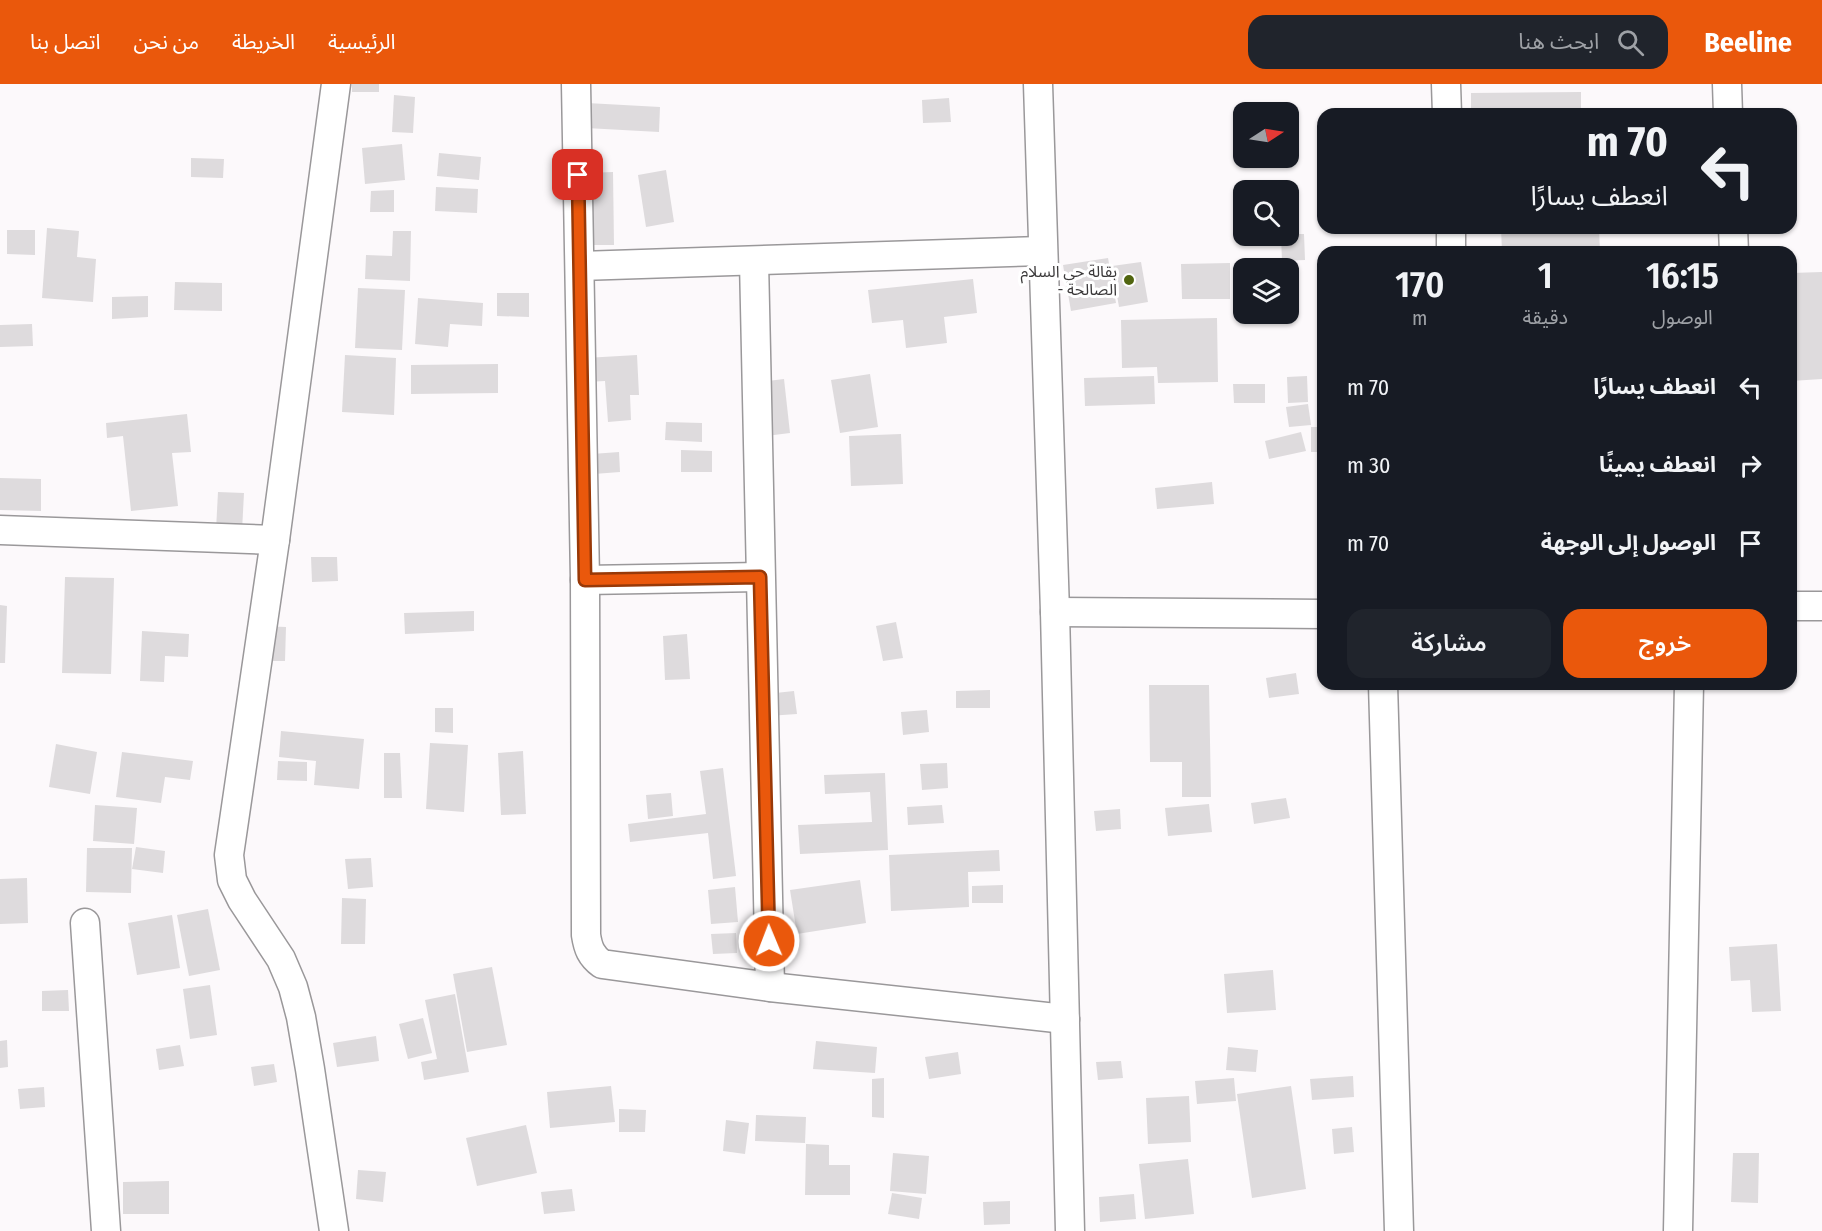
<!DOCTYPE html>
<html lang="ar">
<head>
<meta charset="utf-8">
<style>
  :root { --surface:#171b24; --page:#20242c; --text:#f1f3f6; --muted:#9ea1a6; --accent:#ea580c }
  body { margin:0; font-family:"Fira Sans Condensed","Noto Sans Arabic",sans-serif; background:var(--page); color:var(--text); direction:rtl; height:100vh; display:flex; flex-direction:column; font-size:22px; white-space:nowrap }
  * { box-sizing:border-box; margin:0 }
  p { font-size:20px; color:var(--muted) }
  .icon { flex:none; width:33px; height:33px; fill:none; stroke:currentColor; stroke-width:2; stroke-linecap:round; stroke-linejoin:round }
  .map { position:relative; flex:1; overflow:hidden; direction:ltr }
  .details { position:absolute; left:1317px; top:162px; width:480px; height:444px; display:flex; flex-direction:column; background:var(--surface); border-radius:18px; box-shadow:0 2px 4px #0004; direction:rtl }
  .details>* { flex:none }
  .hud { position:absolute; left:1317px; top:24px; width:480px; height:126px; border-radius:18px; box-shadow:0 2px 4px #0004; direction:rtl; background:#171b24; color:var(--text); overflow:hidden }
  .needle { width:39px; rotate:78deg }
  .controls { position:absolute; left:1233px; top:18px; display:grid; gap:12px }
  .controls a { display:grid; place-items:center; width:66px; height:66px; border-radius:12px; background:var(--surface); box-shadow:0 2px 4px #0004; font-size:30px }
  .pin { position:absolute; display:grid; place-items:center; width:51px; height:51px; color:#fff; margin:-26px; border-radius:12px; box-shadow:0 3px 9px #0006 }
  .me { position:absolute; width:66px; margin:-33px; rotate:359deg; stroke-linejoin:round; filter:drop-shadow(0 0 4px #0008) }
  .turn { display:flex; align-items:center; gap:21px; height:126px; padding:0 30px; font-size:27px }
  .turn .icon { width:78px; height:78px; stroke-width:2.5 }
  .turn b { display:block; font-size:42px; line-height:51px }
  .eta { display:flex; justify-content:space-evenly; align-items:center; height:102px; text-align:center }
  .eta b { font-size:36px; font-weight:600; line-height:42px }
  .primary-button { display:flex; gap:12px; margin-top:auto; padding:12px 30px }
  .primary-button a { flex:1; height:69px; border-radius:18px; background:var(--accent); color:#fff; font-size:24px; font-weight:600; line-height:69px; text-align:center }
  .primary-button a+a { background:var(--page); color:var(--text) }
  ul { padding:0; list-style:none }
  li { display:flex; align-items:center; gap:18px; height:78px; padding:0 30px }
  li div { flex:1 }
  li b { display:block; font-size:22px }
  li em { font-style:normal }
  header { display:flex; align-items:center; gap:36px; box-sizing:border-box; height:84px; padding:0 30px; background:var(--accent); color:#fff }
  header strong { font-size:28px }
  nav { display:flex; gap:33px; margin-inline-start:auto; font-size:21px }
  .search { width:420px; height:54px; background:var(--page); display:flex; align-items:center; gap:15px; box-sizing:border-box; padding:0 21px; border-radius:18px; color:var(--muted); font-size:22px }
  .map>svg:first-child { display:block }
  .building { fill:#dedbdd }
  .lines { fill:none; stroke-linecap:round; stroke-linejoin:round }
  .street-casing { stroke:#9a989a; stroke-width:31 }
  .street { stroke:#fff; stroke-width:28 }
  .route-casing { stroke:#983908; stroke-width:15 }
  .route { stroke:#ea580c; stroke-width:10 }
  .poi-dot { fill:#516510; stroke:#fff; stroke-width:2 }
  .labels { text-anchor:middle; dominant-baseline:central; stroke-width:6; stroke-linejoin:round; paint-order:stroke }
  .poi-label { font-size:16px; fill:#3b393a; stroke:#fff; text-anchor:end }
</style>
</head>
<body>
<header>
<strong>Beeline</strong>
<div class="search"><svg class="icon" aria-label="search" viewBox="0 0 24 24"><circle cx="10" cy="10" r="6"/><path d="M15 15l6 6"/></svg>ابحث هنا</div>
<nav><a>الرئيسية</a><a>الخريطة</a><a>من نحن</a><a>اتصل بنا</a></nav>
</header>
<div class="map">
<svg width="1822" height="1147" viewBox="0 0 1822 1147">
  <rect width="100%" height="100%" fill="#fcf9fb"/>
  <g class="building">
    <rect x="352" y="0" width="27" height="8"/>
    <polygon points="1581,8 1581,30 1471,30 1471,9"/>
    <polygon points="394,11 415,13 413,49 392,48"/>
    <polygon points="949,14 951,38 923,39 922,16"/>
    <polygon points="587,19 660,23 659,48 586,44"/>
    <polygon points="402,60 405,96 365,100 362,64"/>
    <polygon points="439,69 481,73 479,96 437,92"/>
    <polygon points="191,74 224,75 223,94 191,93"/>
    <polygon points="666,86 674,138 646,143 638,91"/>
    <polygon points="613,88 614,161 587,161 586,89"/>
    <polygon points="436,103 478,105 477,129 435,127"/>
    <polygon points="394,106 394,128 370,128 371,107"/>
    <polygon points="47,144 79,147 77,173 96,175 93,218 42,214"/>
    <polygon points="1501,144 1599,144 1600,168 1502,168"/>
    <polygon points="7,146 35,146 35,171 7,170"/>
    <polygon points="393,147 411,147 410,197 365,195 366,171 392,172"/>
    <polygon points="1288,150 1304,150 1305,176 1282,177 1281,152 1288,152"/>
    <polygon points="1108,174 1116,219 1071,227 1063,181"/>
    <polygon points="1141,178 1148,218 1119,223 1112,182"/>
    <polygon points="1230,179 1230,215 1182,215 1181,180"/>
    <polygon points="1822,188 1822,295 1791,297 1791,189"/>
    <polygon points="973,195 977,229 944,233 947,259 906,264 903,236 872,239 868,206"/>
    <polygon points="175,198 222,199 222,227 174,226"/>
    <polygon points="358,204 405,206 402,266 355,264"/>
    <polygon points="497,209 529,209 529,233 497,232"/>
    <polygon points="148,212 148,233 112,235 112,213"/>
    <polygon points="418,214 483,219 482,242 450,240 448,263 415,260"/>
    <polygon points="1217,234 1218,298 1158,299 1157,283 1122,284 1121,236"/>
    <polygon points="32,240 33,262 0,263 0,241"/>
    <polygon points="345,271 396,274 394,331 342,328"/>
    <polygon points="637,271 639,311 630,311 631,336 608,338 605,297 586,298 585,274"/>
    <polygon points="498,280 498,309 411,310 411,281"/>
    <polygon points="870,290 878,343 840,349 831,296"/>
    <polygon points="1154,292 1155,320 1085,322 1084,294"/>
    <polygon points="1307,292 1308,318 1288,319 1287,293"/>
    <polygon points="784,295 790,349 766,352 760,298"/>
    <polygon points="1233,300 1265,300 1265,319 1234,319"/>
    <polygon points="1308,320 1311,341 1289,343 1286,323"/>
    <polygon points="187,330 191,368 172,369 178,422 131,427 123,352 107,354 106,339"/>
    <polygon points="666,338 702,339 702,358 665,356"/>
    <rect x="1311" y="343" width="12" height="25"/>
    <polygon points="1301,348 1306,367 1269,375 1265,357"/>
    <polygon points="901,350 903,400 851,402 849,352"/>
    <polygon points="681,366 712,367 712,388 681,388"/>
    <polygon points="619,368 620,388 594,390 592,370"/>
    <polygon points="0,394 41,395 41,427 0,426"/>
    <polygon points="1212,398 1214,420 1157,425 1155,404"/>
    <polygon points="1317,400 1323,400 1323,453 1318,453"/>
    <polygon points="218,408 244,409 242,447 216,446"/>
    <polygon points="311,473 337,473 338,497 312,498"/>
    <polygon points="65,493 114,494 111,590 62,589"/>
    <polygon points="0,521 7,522 5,579 0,579"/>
    <polygon points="474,527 474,547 405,550 404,529"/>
    <polygon points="896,538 903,574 883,577 876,542"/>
    <polygon points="261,542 286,543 285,577 259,577"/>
    <polygon points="142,547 189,550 188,573 165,572 164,598 140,597"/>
    <polygon points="687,550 690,595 665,596 663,552"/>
    <polygon points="1296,589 1299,610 1269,614 1266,594"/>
    <polygon points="1149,601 1209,601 1211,713 1182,713 1182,678 1150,678"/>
    <polygon points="990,606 990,624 956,624 956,607"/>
    <polygon points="794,607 797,630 768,632 766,610"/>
    <polygon points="435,624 453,624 453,649 435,648"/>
    <polygon points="927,626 929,648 903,651 901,628"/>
    <polygon points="281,647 364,655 359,705 314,701 316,677 279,673"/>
    <polygon points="430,659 468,661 464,728 426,725"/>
    <polygon points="56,660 97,668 90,710 49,703"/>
    <polygon points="523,667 526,730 501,731 498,669"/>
    <polygon points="122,668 193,677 190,696 165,693 161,719 116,713"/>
    <polygon points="384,669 400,669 402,714 384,714"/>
    <polygon points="278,677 307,678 307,697 277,696"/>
    <polygon points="947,679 948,704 922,706 920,680"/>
    <polygon points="723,684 736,792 713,795 708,749 630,758 628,740 706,730 700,687"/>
    <polygon points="885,689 888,766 800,770 798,741 872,738 870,708 825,710 824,691"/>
    <polygon points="671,709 673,732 648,735 646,711"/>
    <polygon points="1286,714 1290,734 1254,740 1251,719"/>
    <polygon points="1209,720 1212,748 1168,752 1165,724"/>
    <polygon points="95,721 137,724 134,760 93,757"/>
    <polygon points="942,721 944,739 908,741 907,723"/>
    <polygon points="1120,725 1121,745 1096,747 1094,727"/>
    <polygon points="136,763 165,767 163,789 132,785"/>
    <polygon points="87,764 132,764 131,809 86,808"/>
    <polygon points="999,766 1000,787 968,788 969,823 891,827 889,771"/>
    <polygon points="371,774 373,803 348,805 345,775"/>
    <polygon points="27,794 28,839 0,840 0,795"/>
    <polygon points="860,796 866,839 797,850 790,806"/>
    <polygon points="1003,801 1003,819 972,819 972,802"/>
    <polygon points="735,803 738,838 711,840 708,806"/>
    <polygon points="342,814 366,815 365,860 341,860"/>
    <polygon points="208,825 220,886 189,892 177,831"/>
    <polygon points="172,831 180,884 137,891 128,839"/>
    <polygon points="736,849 737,869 713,870 711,850"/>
    <polygon points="1777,860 1781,927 1752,928 1750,896 1731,897 1729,863"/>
    <polygon points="492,883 507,961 467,968 453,890"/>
    <polygon points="1273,886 1276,926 1227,929 1224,890"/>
    <polygon points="210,901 217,951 190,955 183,905"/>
    <polygon points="68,906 69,927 42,927 42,907"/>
    <polygon points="455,910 469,988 424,996 421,978 437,975 425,916"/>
    <polygon points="423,934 432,969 408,975 399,940"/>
    <polygon points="376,952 379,977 337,983 333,959"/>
    <polygon points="7,956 8,983 0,984 0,957"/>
    <polygon points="816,957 877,963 875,989 813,985"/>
    <polygon points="180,961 184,982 159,986 156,965"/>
    <polygon points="1228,963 1258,966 1256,988 1226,986"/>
    <polygon points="958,968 961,990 929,995 925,973"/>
    <polygon points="1121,977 1123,994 1098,996 1096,978"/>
    <polygon points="274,980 277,998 254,1002 251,983"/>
    <polygon points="1353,992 1354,1013 1312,1016 1310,995"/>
    <polygon points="884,994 884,1034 872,1033 872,995"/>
    <polygon points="1234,994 1236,1017 1197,1020 1195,997"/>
    <polygon points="611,1002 615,1038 550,1044 547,1008"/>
    <polygon points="1291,1002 1306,1105 1252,1114 1237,1010"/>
    <polygon points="44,1003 45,1023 20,1025 18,1005"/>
    <polygon points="1189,1012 1191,1058 1148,1060 1146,1014"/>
    <polygon points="619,1025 646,1026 645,1048 619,1048"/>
    <polygon points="756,1031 806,1033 805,1059 755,1057"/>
    <polygon points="726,1036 749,1039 745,1070 723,1067"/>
    <polygon points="526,1041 537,1089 477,1102 466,1054"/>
    <polygon points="1352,1043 1354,1068 1334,1070 1332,1045"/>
    <polygon points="806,1060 829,1061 829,1081 850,1081 850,1111 805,1111"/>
    <polygon points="893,1069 929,1072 926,1110 890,1107"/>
    <polygon points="1733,1069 1759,1069 1758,1119 1731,1118"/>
    <polygon points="1188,1075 1194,1130 1145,1135 1139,1080"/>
    <polygon points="358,1086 386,1088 383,1118 356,1115"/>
    <polygon points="169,1097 169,1130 123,1130 123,1098"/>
    <polygon points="572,1105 575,1127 544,1130 541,1108"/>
    <polygon points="892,1109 922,1114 919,1135 888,1130"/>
    <polygon points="1134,1110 1136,1135 1100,1138 1099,1113"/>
    <polygon points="1010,1117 1010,1140 984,1141 983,1118"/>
  </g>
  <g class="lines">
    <defs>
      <g id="street">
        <path d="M576,0L585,496L586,851C588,864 591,872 602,880L770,903L1065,935"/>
        <polyline points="1038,0 1055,528 1070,1147"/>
        <polyline points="1446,0 1447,30"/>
        <polyline points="1727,0 1728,30"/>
        <polyline points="1451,144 1451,168"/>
        <polyline points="1733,144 1734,168"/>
        <polyline points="754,177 770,903"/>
        <polyline points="580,182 1042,167"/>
        <polyline points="0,446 275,456"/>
        <polyline points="585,496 760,493"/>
        <polyline points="1791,522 1822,522"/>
        <polyline points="1055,528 1323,530"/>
        <polyline points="1383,600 1399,1147"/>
        <polyline points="85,839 106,1147"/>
        <polyline points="334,1147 310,985 301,933 293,903 281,875 242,816 232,796 229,771 275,456 336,0"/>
        <polyline points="1678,1147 1689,600"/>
      </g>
    </defs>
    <use href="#street" class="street-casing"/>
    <use href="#street" class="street"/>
  </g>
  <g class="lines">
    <defs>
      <polyline id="route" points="578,91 585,496 760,493 769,857"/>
    </defs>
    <use href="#route" class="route-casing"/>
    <use href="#route" class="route"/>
  </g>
  <circle class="poi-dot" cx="1129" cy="196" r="6"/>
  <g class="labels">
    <g class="poi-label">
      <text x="1117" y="187">بقالة حي السلام<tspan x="1117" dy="18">- الصالحة</tspan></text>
    </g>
  </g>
</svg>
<div class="controls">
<a><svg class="needle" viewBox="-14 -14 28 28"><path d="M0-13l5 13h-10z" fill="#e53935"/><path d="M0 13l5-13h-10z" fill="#9ea1a6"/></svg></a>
<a><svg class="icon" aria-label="search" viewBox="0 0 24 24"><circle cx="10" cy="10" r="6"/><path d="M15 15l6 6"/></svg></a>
<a><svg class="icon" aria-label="layers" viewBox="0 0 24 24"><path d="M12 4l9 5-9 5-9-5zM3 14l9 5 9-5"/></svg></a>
</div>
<div class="pin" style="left:578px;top:91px;background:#d93025"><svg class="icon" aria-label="arrive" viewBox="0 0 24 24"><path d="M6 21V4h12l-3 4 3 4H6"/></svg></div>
<svg class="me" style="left:769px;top:857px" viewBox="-20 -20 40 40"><circle r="17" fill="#ea580c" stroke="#fff" stroke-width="3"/><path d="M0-11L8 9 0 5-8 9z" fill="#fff"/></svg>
<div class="hud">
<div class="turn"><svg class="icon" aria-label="left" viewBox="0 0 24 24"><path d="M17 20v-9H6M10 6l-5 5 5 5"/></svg><div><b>70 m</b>انعطف يسارًا</div></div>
</div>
<section class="details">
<div class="eta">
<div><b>16:15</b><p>الوصول</p></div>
<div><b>1</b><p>دقيقة</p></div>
<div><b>170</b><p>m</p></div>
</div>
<ul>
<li><svg class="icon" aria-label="left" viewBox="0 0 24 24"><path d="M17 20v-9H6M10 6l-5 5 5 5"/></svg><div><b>انعطف يسارًا</b></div><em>70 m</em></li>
<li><svg class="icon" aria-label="right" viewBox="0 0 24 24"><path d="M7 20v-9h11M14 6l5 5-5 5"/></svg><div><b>انعطف يمينًا</b></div><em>30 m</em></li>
<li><svg class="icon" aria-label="arrive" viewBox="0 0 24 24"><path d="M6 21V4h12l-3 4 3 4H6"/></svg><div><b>الوصول إلى الوجهة</b></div><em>70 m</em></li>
</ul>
<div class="primary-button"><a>خروج</a><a>مشاركة</a></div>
</section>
</div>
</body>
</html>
